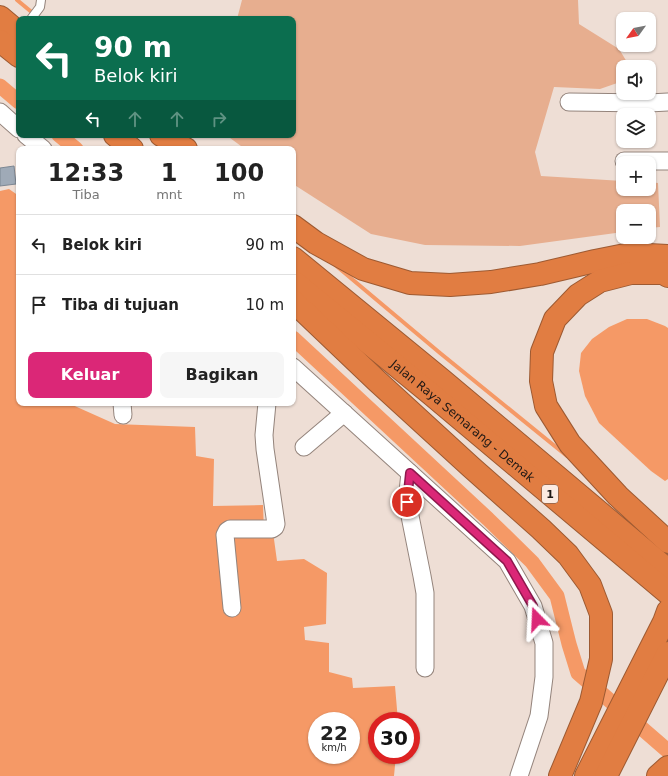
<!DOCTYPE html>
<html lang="id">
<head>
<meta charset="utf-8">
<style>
  :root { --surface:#fff; --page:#f6f6f6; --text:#222; --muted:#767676; --line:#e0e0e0; --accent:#db2777 }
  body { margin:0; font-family:"DejaVu Sans",sans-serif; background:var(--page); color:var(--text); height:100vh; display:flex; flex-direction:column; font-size:15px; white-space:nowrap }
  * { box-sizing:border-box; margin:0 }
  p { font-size:13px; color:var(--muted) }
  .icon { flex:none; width:22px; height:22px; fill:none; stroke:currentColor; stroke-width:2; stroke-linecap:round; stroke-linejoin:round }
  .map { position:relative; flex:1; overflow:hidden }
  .drawer { position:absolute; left:16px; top:146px; width:280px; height:260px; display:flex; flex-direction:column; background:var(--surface); border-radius:8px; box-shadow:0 1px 3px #0004 }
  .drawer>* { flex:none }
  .top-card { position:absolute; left:16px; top:16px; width:280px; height:122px; border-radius:8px; box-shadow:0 1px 3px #0004; background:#0b6e4f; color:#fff; overflow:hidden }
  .needle { width:26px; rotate:237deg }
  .fabs { position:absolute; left:616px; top:12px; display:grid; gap:8px }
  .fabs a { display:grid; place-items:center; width:40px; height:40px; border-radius:8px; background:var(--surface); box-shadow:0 1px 3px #0004; font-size:20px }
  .speed { position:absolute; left:308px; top:712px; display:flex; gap:8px; font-size:20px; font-weight:700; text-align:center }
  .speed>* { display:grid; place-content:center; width:52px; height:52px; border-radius:50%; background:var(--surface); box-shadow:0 1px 3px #0004; line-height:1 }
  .speed small { font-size:10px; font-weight:400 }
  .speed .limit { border:6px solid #d22; background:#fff; color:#111 }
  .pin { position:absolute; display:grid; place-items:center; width:34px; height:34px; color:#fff; margin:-17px; border:2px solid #fff; border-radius:50%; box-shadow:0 1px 4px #0007 }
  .me { position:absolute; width:44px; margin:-22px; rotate:339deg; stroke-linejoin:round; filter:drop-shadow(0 0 3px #0008) }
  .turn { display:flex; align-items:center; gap:14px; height:84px; padding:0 12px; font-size:18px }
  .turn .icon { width:52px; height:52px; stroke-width:2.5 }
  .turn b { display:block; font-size:28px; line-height:34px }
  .lanes { display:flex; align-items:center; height:38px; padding:0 12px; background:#0003; justify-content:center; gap:20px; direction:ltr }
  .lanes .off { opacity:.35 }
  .eta { display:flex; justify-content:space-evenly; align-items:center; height:68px; text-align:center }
  .eta b { font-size:24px; font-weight:700; line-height:28px }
  .action { display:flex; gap:8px; margin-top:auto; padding:8px 12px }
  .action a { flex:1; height:46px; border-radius:8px; background:var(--accent); color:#fff; font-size:16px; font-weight:700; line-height:46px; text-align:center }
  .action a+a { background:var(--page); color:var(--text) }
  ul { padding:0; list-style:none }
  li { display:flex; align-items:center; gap:12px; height:60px; padding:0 12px; border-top:1px solid var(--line) }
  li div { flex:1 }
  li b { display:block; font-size:15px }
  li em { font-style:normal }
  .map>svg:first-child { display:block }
  .green { fill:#e7ae8f }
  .water { fill:#f59966; fill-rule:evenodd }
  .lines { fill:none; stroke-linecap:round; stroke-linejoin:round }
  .stream { stroke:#f59966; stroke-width:4 }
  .canal { stroke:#f59966; stroke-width:15 }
  .building { fill:#9faab7; stroke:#7c8793 }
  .lane-casing { stroke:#94847c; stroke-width:10 }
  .street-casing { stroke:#94847c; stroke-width:19 }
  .highway-casing { stroke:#9d5a32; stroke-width:24 }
  .lane { stroke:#fff; stroke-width:8 }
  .street { stroke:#fff; stroke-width:17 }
  .highway { stroke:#e17d42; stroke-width:22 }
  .route-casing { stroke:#8e194d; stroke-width:10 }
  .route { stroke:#db2777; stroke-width:7 }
  .labels { text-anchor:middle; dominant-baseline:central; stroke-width:3; stroke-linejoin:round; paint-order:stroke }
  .shield { fill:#fcebe2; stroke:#615752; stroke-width:1 }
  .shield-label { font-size:11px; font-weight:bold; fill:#1e1815 }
  .street-label { font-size:12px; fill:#1e1815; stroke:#fcebe2 }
</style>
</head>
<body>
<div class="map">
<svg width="668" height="776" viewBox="0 0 668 776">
  <rect width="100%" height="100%" fill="#eeded5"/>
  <polygon class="green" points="242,0 578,0 579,24 619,49 630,67 623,67 623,81 600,89 554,87 535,152 541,176 623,181 623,189 649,189 649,182 658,183 660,227 649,228 649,211 623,211 623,232 520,246 425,245 371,234 293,184 293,149 245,149 226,135 293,135 293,19 237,19"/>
  <g class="water">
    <path d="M9,189L19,196V403H68L115,424L195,427L196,456L214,459L213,506L263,505L264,532H273L277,561L304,559L327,573L326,624L304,627L305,640L329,643V672L352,678L353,688L395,686L398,721H377V755H396L394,776H0V191ZM317,721H351V755H317Z"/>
    <polygon points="627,319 647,319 665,326 668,328 668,479 665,481 651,471 599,423 585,396 579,371 581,353 592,339 609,327"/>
  </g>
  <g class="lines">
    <g class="stream">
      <polyline points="17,0 40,19"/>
      <polyline points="334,264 440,353 567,456"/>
    </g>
    <g class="canal">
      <polyline points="0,86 19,102"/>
      <polyline points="59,135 76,149"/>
      <polyline points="293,338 488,519 532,562 557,596 569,644 578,673 668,751"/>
    </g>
  </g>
  <polygon class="building" points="14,166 16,184 0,186 0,168"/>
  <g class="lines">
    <defs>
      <polyline id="lane" points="31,19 40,7 41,0"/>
      <g id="street">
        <polyline points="569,102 649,103 668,102"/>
        <polyline points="0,112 19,129"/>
        <polyline points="26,135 43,149"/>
        <polyline points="624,161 668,161"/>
        <polyline points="293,367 507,561 533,606 544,643 544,677 539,716 519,776"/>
        <polyline points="122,403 123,415"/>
        <polyline points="304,447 344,413"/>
        <polyline points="410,473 407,501 422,576 425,593 425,668"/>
        <polyline points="232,608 225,535 227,531 230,529 272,529 275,527 276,524 265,449 264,435 267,403"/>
      </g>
      <g id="highway">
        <polyline points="0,17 19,33"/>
        <polyline points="0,41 19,56"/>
        <polyline points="115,135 132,149"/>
        <polyline points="161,135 186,149"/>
        <polyline points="293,226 316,243 363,269 410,283 450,285 491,282 540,274 595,261 630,254 668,256"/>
        <polyline points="293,258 442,380 668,570"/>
        <polyline points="668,276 663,273 631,273 600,281 578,295 555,319 542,352 541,381 546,406 570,444 618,496 668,542"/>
        <path id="s1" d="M293,281L431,394L668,593"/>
        <polyline points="293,301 377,381 471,467 541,529 568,555 590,585 601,614 601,659 591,702 560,776"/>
        <polyline points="586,776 664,622 668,611"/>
        <polyline points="606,776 668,653"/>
        <polyline points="658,776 668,767"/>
      </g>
    </defs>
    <use href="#lane" class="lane-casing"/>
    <use href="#street" class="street-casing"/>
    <use href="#highway" class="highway-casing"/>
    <use href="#lane" class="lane"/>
    <use href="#street" class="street"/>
    <use href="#highway" class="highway"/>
  </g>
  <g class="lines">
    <defs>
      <polyline id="route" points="407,502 410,473 507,561 533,606 537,619"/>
    </defs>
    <use href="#route" class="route-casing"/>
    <use href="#route" class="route"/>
  </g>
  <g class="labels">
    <rect class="shield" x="542" y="485" width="16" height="18" rx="3"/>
    <g class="shield-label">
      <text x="550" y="494">1</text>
    </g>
    <g class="street-label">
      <text stroke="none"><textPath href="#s1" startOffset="220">Jalan Raya Semarang - Demak</textPath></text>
    </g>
  </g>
</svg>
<div class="fabs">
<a><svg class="needle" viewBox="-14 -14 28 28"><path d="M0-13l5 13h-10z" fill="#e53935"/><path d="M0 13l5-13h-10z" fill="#767676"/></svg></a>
<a><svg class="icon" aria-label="sound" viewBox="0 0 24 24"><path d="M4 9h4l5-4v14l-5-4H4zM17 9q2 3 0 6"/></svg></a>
<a><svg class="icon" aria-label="layers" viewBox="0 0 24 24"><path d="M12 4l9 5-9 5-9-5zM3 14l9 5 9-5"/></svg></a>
<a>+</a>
<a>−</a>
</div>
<div class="speed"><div>22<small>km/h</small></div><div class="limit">30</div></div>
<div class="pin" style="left:407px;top:502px;background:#d93025"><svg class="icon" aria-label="arrive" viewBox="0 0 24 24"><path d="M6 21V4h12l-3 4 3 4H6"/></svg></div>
<svg class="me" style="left:537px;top:619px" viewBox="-20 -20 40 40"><path d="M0-17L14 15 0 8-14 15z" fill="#db2777" stroke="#fff" stroke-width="4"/></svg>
<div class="top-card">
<div class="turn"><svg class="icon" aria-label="left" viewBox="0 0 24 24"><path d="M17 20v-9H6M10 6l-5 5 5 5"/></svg><div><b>90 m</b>Belok kiri</div></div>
<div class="lanes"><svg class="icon" aria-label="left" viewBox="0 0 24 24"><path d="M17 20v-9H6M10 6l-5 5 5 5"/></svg><svg class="icon off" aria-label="ahead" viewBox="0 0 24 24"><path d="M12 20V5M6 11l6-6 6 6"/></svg><svg class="icon off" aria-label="ahead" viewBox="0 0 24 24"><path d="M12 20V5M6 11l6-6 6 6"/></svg><svg class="icon off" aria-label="right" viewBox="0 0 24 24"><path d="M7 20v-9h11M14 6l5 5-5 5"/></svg></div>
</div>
<section class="drawer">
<div class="eta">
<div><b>12:33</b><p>Tiba</p></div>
<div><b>1</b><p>mnt</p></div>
<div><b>100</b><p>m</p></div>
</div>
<ul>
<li><svg class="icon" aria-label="left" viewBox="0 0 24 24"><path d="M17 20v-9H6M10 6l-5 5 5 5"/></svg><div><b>Belok kiri</b></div><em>90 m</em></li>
<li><svg class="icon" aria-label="arrive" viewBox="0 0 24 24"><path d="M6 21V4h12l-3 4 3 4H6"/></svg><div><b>Tiba di tujuan</b></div><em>10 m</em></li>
</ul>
<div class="action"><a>Keluar</a><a>Bagikan</a></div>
</section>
</div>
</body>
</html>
